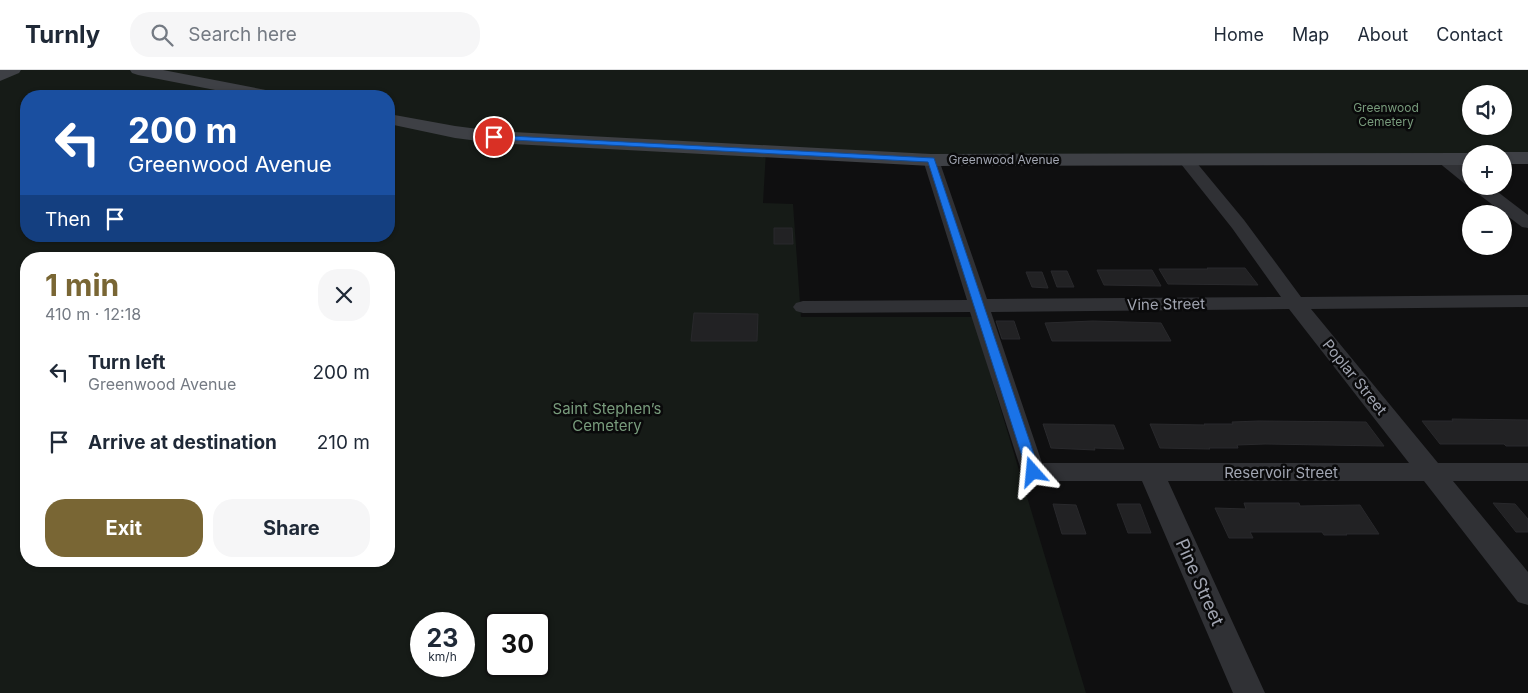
<!DOCTYPE html>
<html lang="en">
<head>
<meta charset="utf-8">
<style>
  :root { --surface:#fff; --page:#f6f6f7; --text:#1f2937; --muted:#747a83; --line:#e0e1e3; --accent:#796634 }
  body { margin:0; font-family:Inter,sans-serif; background:var(--page); color:var(--text); height:100vh; display:flex; flex-direction:column; font-size:19px; white-space:nowrap }
  * { box-sizing:border-box; margin:0 }
  p { font-size:16px; color:var(--muted) }
  .icon { flex:none; width:28px; height:28px; fill:none; stroke:currentColor; stroke-width:2; stroke-linecap:round; stroke-linejoin:round }
  .map { position:relative; flex:1; overflow:hidden }
  .panel { position:absolute; left:20px; top:182px; width:375px; height:315px; display:flex; flex-direction:column; background:var(--surface); border-radius:20px; box-shadow:0 1px 4px #0004 }
  .panel>* { flex:none }
  .top-card { position:absolute; left:20px; top:20px; width:375px; height:152px; border-radius:20px; box-shadow:0 1px 4px #0004; background:#1a4fa0; color:#fff; overflow:hidden }
  .fabs { position:absolute; left:1462px; top:15px; display:grid; gap:10px }
  .fabs a { display:grid; place-items:center; width:50px; height:50px; border-radius:50%; background:var(--surface); box-shadow:0 1px 4px #0004; font-size:25px }
  .speed { position:absolute; left:410px; top:542px; display:flex; gap:10px; font-size:25px; font-weight:700; text-align:center }
  .speed>* { display:grid; place-content:center; width:65px; height:65px; border-radius:50%; background:var(--surface); box-shadow:0 1px 4px #0004; line-height:1 }
  .speed small { font-size:12px; font-weight:400 }
  .speed .limit { border:2px solid #111; border-radius:8px; background:#fff; color:#111 }
  .pin { position:absolute; display:grid; place-items:center; width:42px; height:42px; color:#fff; margin:-21px; border:2px solid #fff; border-radius:50%; box-shadow:0 1px 5px #0007 }
  .me { position:absolute; width:55px; margin:-28px; rotate:342deg; stroke-linejoin:round; filter:drop-shadow(0 0 4px #0008) }
  .turn { display:flex; align-items:center; gap:18px; height:105px; padding:0 25px; font-size:22px }
  .turn .icon { width:65px; height:65px; stroke-width:2.5 }
  .turn b { display:block; font-size:35px; line-height:42px }
  .then { display:flex; align-items:center; height:48px; padding:0 25px; background:#0003; gap:10px; font-size:19px }
  .round { display:grid; place-items:center; flex:none; width:52px; height:52px; border-radius:20px; background:var(--page) }
  .overview { display:flex; align-items:center; justify-content:space-between; height:85px; padding:0 25px }
  h1 { font-size:30px; font-weight:700; line-height:38px; color:var(--accent) }
  .primary-button { display:flex; gap:10px; margin-top:auto; padding:10px 25px }
  .primary-button a { flex:1; height:58px; border-radius:20px; background:var(--accent); color:#fff; font-size:20px; font-weight:700; line-height:58px; text-align:center }
  .primary-button a+a { background:var(--page); color:var(--text) }
  ul { padding:0; list-style:none }
  li { display:flex; align-items:center; gap:15px; height:70px; padding:0 25px }
  li div { flex:1 }
  li b { display:block; font-size:19px }
  li em { font-style:normal }
  header { display:flex; align-items:center; gap:30px; box-sizing:border-box; height:70px; padding:0 25px; background:var(--surface); border-bottom:1px solid var(--line) }
  header strong { font-size:24px }
  nav { display:flex; gap:28px; margin-inline-start:auto; font-size:18px }
  .search { width:350px; height:45px; background:var(--page); display:flex; align-items:center; gap:12px; box-sizing:border-box; padding:0 18px; border-radius:20px; color:var(--muted); font-size:19px }
  .map>svg:first-child { display:block }
  .green { fill:#161b17; fill-rule:evenodd }
  .building { fill:#222224; stroke:#29292c }
  .lines { fill:none; stroke-linecap:round; stroke-linejoin:round }
  .street { fill:#303135; fill-rule:evenodd }
  .secondary { fill:#3e4045; fill-rule:evenodd }
  .route { fill:#1a73e8; stroke:#114b97 }
  .labels { text-anchor:middle; dominant-baseline:central; stroke-width:5; stroke-linejoin:round; paint-order:stroke }
  .far-park-label { font-size:12px; fill:#789b7c; stroke:#0a0a0b }
  .far-street-label { font-size:12px; fill:#a1a5b1; stroke:#0a0a0b }
  .street-label { font-size:15px; fill:#a1a5b1; stroke:#0a0a0b }
  .park-label { font-size:15px; fill:#789b7c; stroke:#0a0a0b }
  .near-street-label { font-size:18px; fill:#a1a5b1; stroke:#0a0a0b }
</style>
</head>
<body>
<header>
<strong>Turnly</strong>
<div class="search"><svg class="icon" aria-label="search" viewBox="0 0 24 24"><circle cx="10" cy="10" r="6"/><path d="M15 15l6 6"/></svg>Search here</div>
<nav><a>Home</a><a>Map</a><a>About</a><a>Contact</a></nav>
</header>
<div class="map">
<svg width="1528" height="623" viewBox="0 0 1528 623">
  <rect width="100%" height="100%" fill="#0f0f10"/>
  <path class="green" d="M13,0H1528V88H1504V84H1471V89H1185L766,81L763,133L793,134L801,247H973L1086,623H0V6ZM1471,24H1504V56H1471ZM26,26H389V166H26ZM26,189H389V491H26ZM421,554H464V596H421ZM496,554H539V596H496Z"/>
  <g class="building">
    <polygon points="774,158 792,158 793,174 774,174"/>
    <polygon points="1207,198 1245,198 1258,215 1168,214 1159,199 1208,199"/>
    <polygon points="1097,200 1152,200 1161,216 1104,215"/>
    <polygon points="1051,201 1067,201 1074,217 1057,217"/>
    <polygon points="1026,202 1042,202 1048,218 1032,217"/>
    <polygon points="694,243 758,244 757,271 691,271"/>
    <polygon points="996,251 1014,251 1020,269 1002,269"/>
    <polygon points="1093,251 1161,253 1171,271 1052,271 1045,253"/>
    <polygon points="1452,349 1528,350 1528,376 1506,376 1504,374 1440,374 1422,351 1453,351"/>
    <polygon points="1259,351 1366,352 1384,376 1265,374 1237,375 1238,378 1209,378 1210,379 1160,378 1150,354 1205,355 1204,354 1233,354 1232,352"/>
    <polygon points="1043,354 1114,355 1124,379 1094,378 1095,380 1051,378"/>
    <polygon points="1244,433 1299,433 1300,436 1360,435 1379,464 1346,464 1347,465 1324,465 1322,462 1250,462 1253,468 1229,468 1215,438 1246,439"/>
    <polygon points="1493,433 1515,434 1528,449 1528,462 1516,462"/>
    <polygon points="1053,434 1076,435 1086,464 1062,464"/>
    <polygon points="1117,434 1140,434 1151,463 1128,463"/>
  </g>
  <g class="lines">
    <g class="street">
      <path d="M1185,84L1191,86L1244,150L1301,227L1528,225V237L1311,239L1438,393H1528V411H1453L1528,502V535L1518,532L1424,411H1168L1265,623H1233L1142,411H1033L1024,409L970,242L803,243L796,241L793,237L796,233L803,231L967,230L923,90L925,87H937L939,90L987,229L1281,227L1232,158L1177,89L1179,86ZM1289,239L1409,393H1042L991,242Z"/>
      <polygon points="1444,84 1450,86 1471,102 1471,115 1465,114 1438,92 1436,89 1438,86"/>
      <polygon points="1471,115 1490,116 1528,145 1528,158 1522,157 1473,120"/>
    </g>
    <g class="secondary">
      <polygon points="0,0 21,0 19,3 0,11"/>
      <polygon points="130,0 163,0 271,21 277,22 280,26 246,26 138,5 132,3"/>
      <polygon points="389,44 455,56 494,61 931,84 1471,83 1473,84 1471,84 1471,95 931,96 494,73 455,68 389,54"/>
      <polygon points="1504,82 1528,82 1528,94 1504,94 1504,84 1498,84"/>
    </g>
  </g>
  <polygon class="route" points="491,65 934,88 1040,402 1038,405 1029,405 1027,402 928,92 494,69 491,69"/>
  <g class="labels">
    <g class="far-park-label">
      <text x="1386" y="37">Greenwood<tspan x="1386" dy="14">Cemetery</tspan></text>
    </g>
    <g class="far-street-label">
      <text x="1004" y="89">Greenwood Avenue</text>
    </g>
    <g class="street-label">
      <text transform="translate(1166 234) rotate(-1)">Vine Street</text>
      <text transform="translate(1355 307) rotate(51)">Poplar Street</text>
      <text x="1281" y="402">Reservoir Street</text>
    </g>
    <g class="park-label">
      <text x="607" y="338">Saint Stephen’s<tspan x="607" dy="17">Cemetery</tspan></text>
    </g>
    <g class="near-street-label">
      <text transform="translate(1200 512) rotate(66)">Pine Street</text>
    </g>
  </g>
</svg>
<div class="fabs">
<a><svg class="icon" aria-label="sound" viewBox="0 0 24 24"><path d="M4 9h4l5-4v14l-5-4H4zM17 9q2 3 0 6"/></svg></a>
<a>+</a>
<a>−</a>
</div>
<div class="speed"><div>23<small>km/h</small></div><div class="limit">30</div></div>
<div class="pin" style="left:494px;top:67px;background:#d93025"><svg class="icon" aria-label="arrive" viewBox="0 0 24 24"><path d="M6 21V4h12l-3 4 3 4H6"/></svg></div>
<svg class="me" style="left:1033px;top:402px" viewBox="-20 -20 40 40"><path d="M0-17L14 15 0 8-14 15z" fill="#1a73e8" stroke="#fff" stroke-width="4"/></svg>
<div class="top-card">
<div class="turn"><svg class="icon" aria-label="left" viewBox="0 0 24 24"><path d="M17 20v-9H6M10 6l-5 5 5 5"/></svg><div><b>200 m</b>Greenwood Avenue</div></div>
<div class="then">Then<svg class="icon" aria-label="arrive" viewBox="0 0 24 24"><path d="M6 21V4h12l-3 4 3 4H6"/></svg></div>
</div>
<section class="panel">
<div class="overview"><div><h1>1 min</h1><p>410 m · 12:18</p></div><a class="round"><svg class="icon" aria-label="close" viewBox="0 0 24 24"><path d="M6 6l12 12M18 6L6 18"/></svg></a></div>
<ul>
<li><svg class="icon" aria-label="left" viewBox="0 0 24 24"><path d="M17 20v-9H6M10 6l-5 5 5 5"/></svg><div><b>Turn left</b><p>Greenwood Avenue</p></div><em>200 m</em></li>
<li><svg class="icon" aria-label="arrive" viewBox="0 0 24 24"><path d="M6 21V4h12l-3 4 3 4H6"/></svg><div><b>Arrive at destination</b></div><em>210 m</em></li>
</ul>
<div class="primary-button"><a>Exit</a><a>Share</a></div>
</section>
</div>
</body>
</html>
